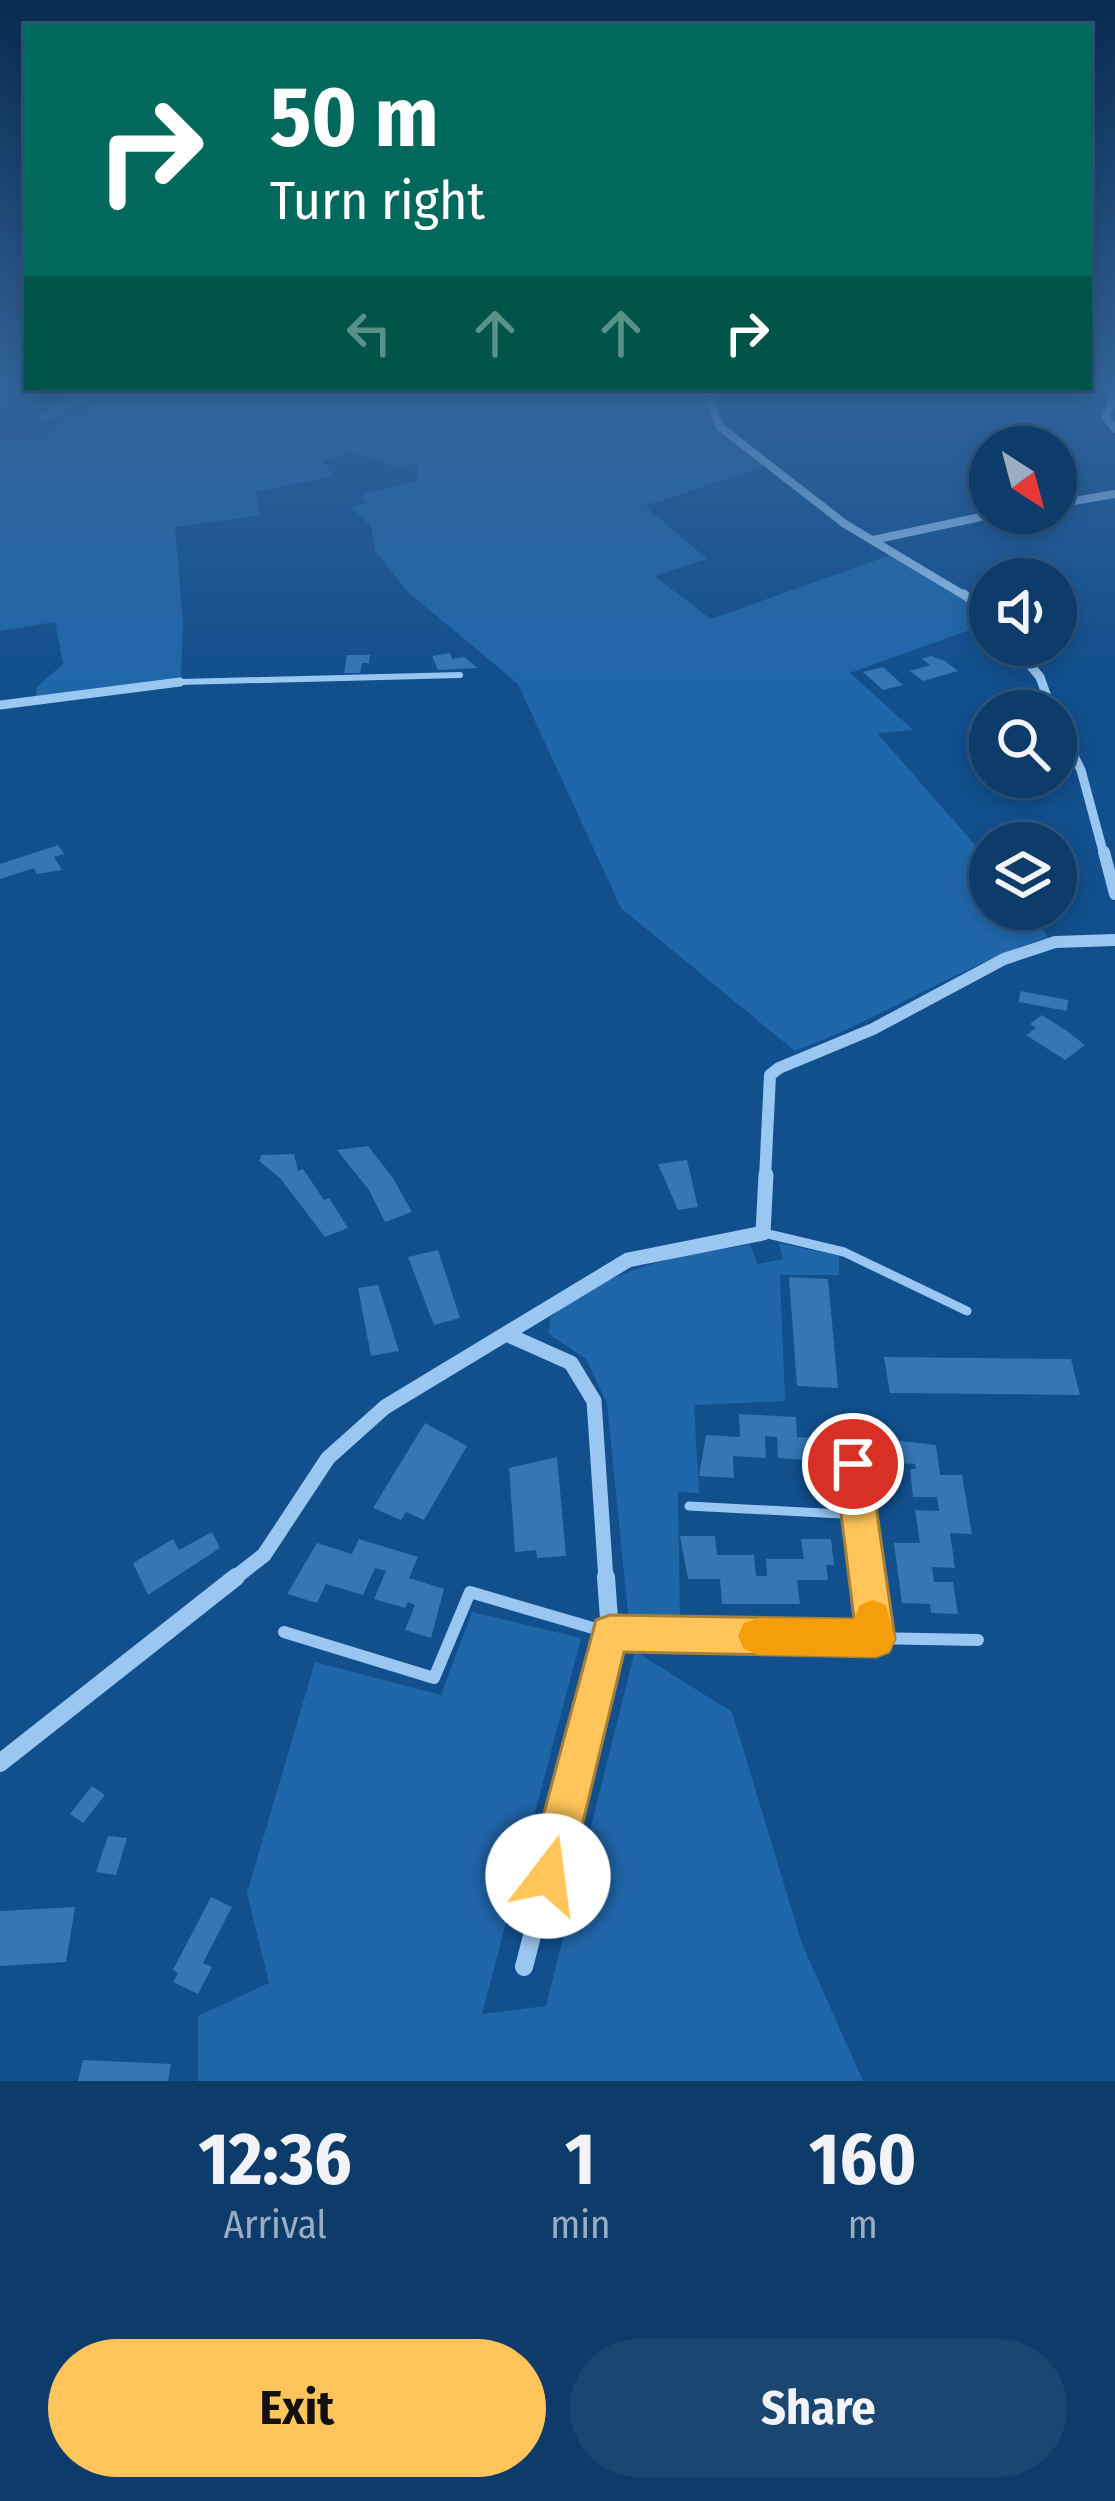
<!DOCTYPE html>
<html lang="en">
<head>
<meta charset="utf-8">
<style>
  :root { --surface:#0d3b6a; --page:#1b4672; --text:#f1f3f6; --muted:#9aadc1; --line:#2d557e; --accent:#ffc55a }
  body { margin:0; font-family:"Fira Sans Condensed",sans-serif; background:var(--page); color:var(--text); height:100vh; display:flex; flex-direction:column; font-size:45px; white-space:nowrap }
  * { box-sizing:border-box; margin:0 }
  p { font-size:39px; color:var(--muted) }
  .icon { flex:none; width:66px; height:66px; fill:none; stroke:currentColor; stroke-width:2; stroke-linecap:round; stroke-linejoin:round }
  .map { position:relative; height:2081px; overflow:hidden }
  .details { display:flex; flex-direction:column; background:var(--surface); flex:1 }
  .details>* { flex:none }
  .guide { position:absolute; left:24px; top:24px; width:1068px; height:366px; border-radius:0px; box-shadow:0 6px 18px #0003,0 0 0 3px var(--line); background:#00695c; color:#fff; overflow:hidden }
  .needle { width:78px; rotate:144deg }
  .fabs { position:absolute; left:969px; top:426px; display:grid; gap:24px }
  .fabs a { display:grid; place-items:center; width:108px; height:108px; border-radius:50%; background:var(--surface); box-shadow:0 6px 18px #0003,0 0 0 3px var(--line); font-size:60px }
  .pin { position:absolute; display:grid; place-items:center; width:102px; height:102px; color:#fff; margin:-51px; border:6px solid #fff; border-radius:50%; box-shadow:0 3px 12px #0007 }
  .me { position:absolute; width:132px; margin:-66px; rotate:15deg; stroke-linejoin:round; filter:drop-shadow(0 0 9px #0008) }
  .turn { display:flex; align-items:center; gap:42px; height:252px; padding:0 48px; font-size:54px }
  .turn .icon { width:156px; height:156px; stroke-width:2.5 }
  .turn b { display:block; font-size:84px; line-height:102px }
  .lanes { display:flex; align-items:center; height:114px; padding:0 48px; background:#0003; justify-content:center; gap:60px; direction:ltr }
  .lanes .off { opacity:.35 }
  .eta { display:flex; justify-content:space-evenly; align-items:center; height:204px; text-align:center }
  .eta b { font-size:72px; font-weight:700; line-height:84px }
  .action { display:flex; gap:24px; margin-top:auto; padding:24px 48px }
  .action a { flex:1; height:138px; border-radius:72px; background:var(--accent); color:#111; font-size:48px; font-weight:700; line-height:138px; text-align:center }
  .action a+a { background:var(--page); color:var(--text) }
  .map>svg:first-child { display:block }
  .green { fill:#2067aa }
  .building { fill:#3576b4 }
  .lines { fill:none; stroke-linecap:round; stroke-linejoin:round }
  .lane-far2 { stroke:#9ac7f2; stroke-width:6 }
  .lane-far1 { stroke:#9ac7f2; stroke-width:9 }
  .lane { stroke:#9ac7f2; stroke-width:12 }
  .street-far4 { stroke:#9ac7f2; stroke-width:8 }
  .street-far3 { stroke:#9ac7f2; stroke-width:9 }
  .street-far2 { stroke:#9ac7f2; stroke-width:12 }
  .street-far1 { stroke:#9ac7f2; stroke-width:15 }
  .street { stroke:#9ac7f2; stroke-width:18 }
  .route { fill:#ffc55a; stroke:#a6803a; stroke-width:3 }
  .slow { fill:#f59e0b }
</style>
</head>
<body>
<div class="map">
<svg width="1115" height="2081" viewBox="0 0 1115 2081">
  <rect width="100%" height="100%" fill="#114f8d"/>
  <g class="green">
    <path d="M93,389H703L716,427L766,466L645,506L707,559L654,576L711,619L891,555L954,590L989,623L850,673L913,730L877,733L990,862V909H1026L1048,937C959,966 882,1019 795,1051L621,908L518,684L408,592L375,551L371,526L350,508L367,503L361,494L417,481V464L392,467C374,453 344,449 323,461L334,476L255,492L261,515L175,527L183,623L181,680L35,700L37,687L63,664L55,622L0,631V440H46L59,423L107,397Z"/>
    <path d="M779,1243L839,1256V1275H780L785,1401L694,1405L699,1493L678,1492L680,1621L629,1623L607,1403L586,1359L549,1334L550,1318C609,1268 675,1255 750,1245L758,1264L783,1259Z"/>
    <polygon points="472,1612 581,1638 482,2014 546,2006 635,1651 732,1712 802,1944 863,2081 198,2081 198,2016 269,1983 247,1893 315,1662 441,1695"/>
  </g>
  <g class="building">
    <polygon points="85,391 99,394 48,420 35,417"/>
    <polygon points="450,653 452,659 464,657 478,668 438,670 432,656"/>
    <polygon points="347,655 370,655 369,663 362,663 360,673 344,673"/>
    <polygon points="931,656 945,661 958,671 923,681 910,671 930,665 922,659"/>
    <polygon points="883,667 903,685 883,690 863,672"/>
    <polygon points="58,845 64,854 54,857 62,870 37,874 34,868 0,879 0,864"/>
    <polygon points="1020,991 1068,1000 1067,1011 1019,1002"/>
    <polygon points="1042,1015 1067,1031 1085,1045 1065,1060 1026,1035 1036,1028 1030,1024"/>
    <polygon points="368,1146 393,1178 412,1212 385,1222 369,1190 337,1150"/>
    <polygon points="294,1154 298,1171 303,1169 324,1200 329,1198 348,1228 325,1237 280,1178 259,1161 261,1155"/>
    <polygon points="687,1160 698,1207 678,1210 658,1164"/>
    <polygon points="438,1250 460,1318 434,1325 408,1257"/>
    <polygon points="789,1277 828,1279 838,1388 797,1386"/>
    <polygon points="378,1285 399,1351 371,1356 358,1288"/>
    <polygon points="884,1357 1071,1359 1080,1395 890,1393"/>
    <polygon points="739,1414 796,1417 797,1437 832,1439 834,1458 842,1458 844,1484 818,1482 817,1461 778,1458 777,1437 765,1436 766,1458 733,1456 734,1478 699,1476 706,1435 740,1437"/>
    <polygon points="425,1423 467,1446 424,1520 406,1512 401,1520 373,1508"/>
    <polygon points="884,1439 936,1445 940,1475 962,1475 972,1534 950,1533 955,1568 932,1567 934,1582 953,1582 958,1614 931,1613 930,1604 902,1603 894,1543 920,1543 915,1510 939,1511 937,1497 913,1497 910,1469 916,1469 915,1464 887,1463"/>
    <polygon points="557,1457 566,1556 537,1558 536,1550 515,1552 509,1468"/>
    <polygon points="212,1532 220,1548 148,1595 133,1563 173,1539 179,1550"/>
    <polygon points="680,1536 715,1536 717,1555 754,1555 756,1576 767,1576 766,1559 804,1559 801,1539 831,1539 834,1565 826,1565 828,1580 797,1580 800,1604 722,1604 720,1579 688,1579"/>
    <polygon points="359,1539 418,1557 409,1578 444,1589 431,1638 405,1630 415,1605 408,1602 405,1608 374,1599 386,1571 375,1568 363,1595 326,1584 317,1603 287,1594 317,1543 352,1554"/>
    <polygon points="92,1786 105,1795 83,1823 70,1814"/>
    <polygon points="108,1836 127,1838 116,1875 96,1872"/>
    <polygon points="211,1897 232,1907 203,1963 212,1967 198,1994 173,1982 178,1973 173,1970"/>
    <polygon points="75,1907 66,1962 0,1966 0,1911"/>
    <polygon points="83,2060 171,2064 168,2081 78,2081"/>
  </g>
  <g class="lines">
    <polyline class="lane-far2" points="180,682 460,675"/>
    <g class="lane-far1">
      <polyline points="764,1233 844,1252 967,1311"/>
      <polyline points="853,1464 868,1580"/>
      <polyline points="689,1506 860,1515"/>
    </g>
    <g class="lane">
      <polyline points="868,1577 876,1638"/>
      <polyline points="284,1632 434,1678 470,1592 610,1633 978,1640"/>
    </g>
    <g class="street-far4">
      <polyline points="707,389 719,426 845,524 967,597"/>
      <polyline points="1115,394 1106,417 1115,429"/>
      <polyline points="1056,504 1115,494"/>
      <polyline points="873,540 999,513"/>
    </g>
    <g class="street-far3">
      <polyline points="964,594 990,617"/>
      <polyline points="1013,645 1040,677 1052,711"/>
      <polyline points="0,705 180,682"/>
      <polyline points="1056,720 1081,770 1104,855"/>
    </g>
    <g class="street-far2">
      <polyline points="1104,852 1115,894"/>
      <polyline points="765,1178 770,1075 779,1068 873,1029 1004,959 1055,942 1115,940"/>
    </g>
    <g class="street-far1">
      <polyline points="506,1334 571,1363 594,1401 606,1580"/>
      <polyline points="232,1580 264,1555 328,1458 385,1407 628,1260 763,1233 766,1175"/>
    </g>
    <g class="street">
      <polyline points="0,1763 236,1577"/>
      <polyline points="524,1967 610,1633 606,1577"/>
    </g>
  </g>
  <linearGradient id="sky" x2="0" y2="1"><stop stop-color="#092b4e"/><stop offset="0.57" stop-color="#32639a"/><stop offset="1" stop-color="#32639a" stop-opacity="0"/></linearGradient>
  <rect width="1115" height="680" fill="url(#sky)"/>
  <polygon class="route" points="853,1449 865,1453 870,1464 895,1639 889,1652 876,1657 624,1652 570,1876 563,1891 548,1897 533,1891 527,1876 596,1620 610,1615 854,1619 835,1464 840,1453"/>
  <polygon class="slow" points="873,1600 886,1605 895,1639 889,1652 876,1657 758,1655 744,1649 738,1636 744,1623 758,1618 854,1619 860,1605"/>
</svg>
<div class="fabs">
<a><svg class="needle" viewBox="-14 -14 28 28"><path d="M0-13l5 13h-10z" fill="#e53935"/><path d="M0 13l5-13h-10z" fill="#9aadc1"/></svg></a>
<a><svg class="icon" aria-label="sound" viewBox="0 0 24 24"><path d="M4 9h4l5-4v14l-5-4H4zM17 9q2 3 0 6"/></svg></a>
<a><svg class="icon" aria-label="search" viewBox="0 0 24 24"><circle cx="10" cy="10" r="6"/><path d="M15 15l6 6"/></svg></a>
<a><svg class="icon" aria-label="layers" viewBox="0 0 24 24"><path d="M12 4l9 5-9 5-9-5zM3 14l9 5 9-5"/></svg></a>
</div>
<div class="pin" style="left:853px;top:1464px;background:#d93025"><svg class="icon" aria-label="arrive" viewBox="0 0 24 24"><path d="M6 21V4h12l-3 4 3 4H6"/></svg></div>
<svg class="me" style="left:548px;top:1876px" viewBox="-20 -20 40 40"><circle r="19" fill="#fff"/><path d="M0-13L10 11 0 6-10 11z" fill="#ffc55a"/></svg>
<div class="guide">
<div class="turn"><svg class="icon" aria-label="right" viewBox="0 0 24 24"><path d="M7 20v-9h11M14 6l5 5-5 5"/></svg><div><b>50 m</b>Turn right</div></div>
<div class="lanes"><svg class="icon off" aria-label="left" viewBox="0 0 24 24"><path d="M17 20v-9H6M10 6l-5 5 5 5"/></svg><svg class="icon off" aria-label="ahead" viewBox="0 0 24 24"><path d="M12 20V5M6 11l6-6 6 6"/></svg><svg class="icon off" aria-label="ahead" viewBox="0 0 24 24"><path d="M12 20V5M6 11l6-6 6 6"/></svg><svg class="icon" aria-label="right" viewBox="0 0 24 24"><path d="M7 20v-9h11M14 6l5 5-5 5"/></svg></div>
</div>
</div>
<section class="details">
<div class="eta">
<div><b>12:36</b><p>Arrival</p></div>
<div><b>1</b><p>min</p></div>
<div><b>160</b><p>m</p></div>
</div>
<div class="action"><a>Exit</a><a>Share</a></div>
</section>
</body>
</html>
